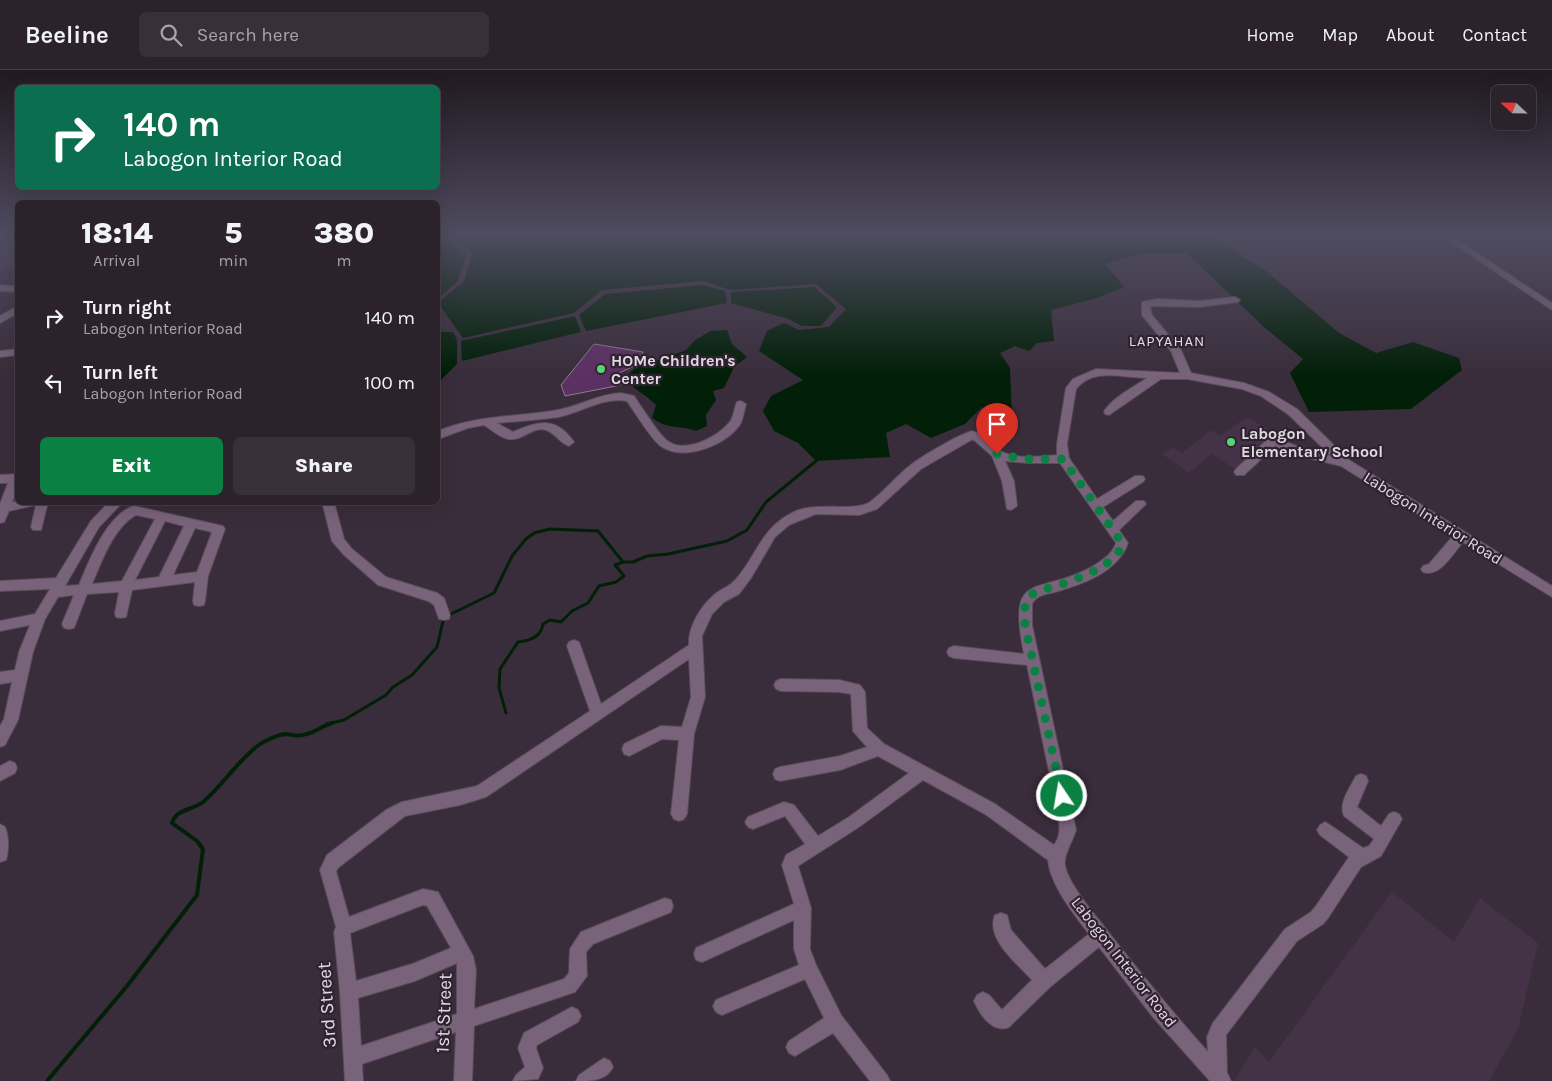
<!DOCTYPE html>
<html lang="en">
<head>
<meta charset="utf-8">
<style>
  :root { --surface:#2c222c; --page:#382f38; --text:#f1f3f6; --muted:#a6a4a9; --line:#483f48; --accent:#0b8043 }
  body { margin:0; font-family:Karla,sans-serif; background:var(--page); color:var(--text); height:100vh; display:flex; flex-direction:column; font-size:19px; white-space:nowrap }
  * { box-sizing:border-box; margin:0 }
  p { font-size:16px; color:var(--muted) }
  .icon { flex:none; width:28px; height:28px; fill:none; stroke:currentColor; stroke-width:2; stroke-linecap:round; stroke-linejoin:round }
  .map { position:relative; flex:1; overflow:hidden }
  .drawer { position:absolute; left:15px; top:130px; width:425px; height:305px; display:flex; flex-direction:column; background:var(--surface); border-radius:8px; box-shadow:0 5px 20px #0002,0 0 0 1px var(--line) }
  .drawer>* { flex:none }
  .hud { position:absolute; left:15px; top:15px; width:425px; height:105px; border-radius:8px; box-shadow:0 5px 20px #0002,0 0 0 1px var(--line); background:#0b6e4f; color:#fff; overflow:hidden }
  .needle { width:32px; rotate:292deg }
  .fabs { position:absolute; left:1491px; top:15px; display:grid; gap:10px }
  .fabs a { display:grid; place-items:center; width:45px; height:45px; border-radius:8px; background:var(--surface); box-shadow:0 5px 20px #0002,0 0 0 1px var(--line); font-size:25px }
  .pin { position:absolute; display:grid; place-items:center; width:42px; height:42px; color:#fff; margin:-51px -21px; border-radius:50% 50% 50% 0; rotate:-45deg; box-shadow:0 0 5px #0007 }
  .pin .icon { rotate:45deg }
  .me { position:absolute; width:55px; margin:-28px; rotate:348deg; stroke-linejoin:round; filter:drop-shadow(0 0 4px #0008) }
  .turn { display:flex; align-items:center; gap:18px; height:105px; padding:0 25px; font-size:22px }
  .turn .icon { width:65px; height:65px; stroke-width:2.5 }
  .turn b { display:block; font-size:35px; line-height:42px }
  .eta { display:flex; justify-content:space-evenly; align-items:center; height:85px; text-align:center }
  .eta b { font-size:30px; font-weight:800; line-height:35px }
  .cta { display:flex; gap:10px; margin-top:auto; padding:10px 25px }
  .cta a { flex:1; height:58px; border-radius:8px; background:var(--accent); color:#fff; font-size:20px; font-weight:800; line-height:58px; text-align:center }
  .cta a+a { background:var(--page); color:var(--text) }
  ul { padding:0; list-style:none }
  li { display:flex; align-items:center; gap:15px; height:65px; padding:0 25px }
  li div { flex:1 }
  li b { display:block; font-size:19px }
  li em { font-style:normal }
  header { display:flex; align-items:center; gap:30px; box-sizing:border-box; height:70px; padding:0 25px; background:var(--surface); border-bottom:1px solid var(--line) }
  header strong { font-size:24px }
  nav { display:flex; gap:28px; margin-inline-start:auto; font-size:18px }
  .search { width:350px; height:45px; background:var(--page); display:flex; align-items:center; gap:12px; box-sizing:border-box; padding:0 18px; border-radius:8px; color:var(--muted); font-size:19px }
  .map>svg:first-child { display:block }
  .built { fill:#443347 }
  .water { fill:#012007 }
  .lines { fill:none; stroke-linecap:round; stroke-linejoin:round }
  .stream-far1 { stroke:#012007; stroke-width:3 }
  .stream { stroke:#012007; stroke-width:4 }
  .building { fill:#5d3064; stroke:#8c7d8e }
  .minor-casing { stroke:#584c59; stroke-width:2 }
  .minor { fill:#79637b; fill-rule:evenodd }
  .route { stroke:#0b8043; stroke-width:9; stroke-dasharray:0 16.2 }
  .poi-dot { fill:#57d570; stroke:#302331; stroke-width:2 }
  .labels { text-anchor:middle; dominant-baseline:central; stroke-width:4.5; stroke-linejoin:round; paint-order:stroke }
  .far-neighbourhood-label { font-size:15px; letter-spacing:1px; fill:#e1d8e2; stroke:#302331 }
  .poi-label { font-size:16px; font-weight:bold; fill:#e1d8e2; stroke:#302331; text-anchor:start }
  .street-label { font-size:16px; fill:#e1d8e2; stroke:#302331 }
  .near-street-label { font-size:19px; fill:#e1d8e2; stroke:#302331 }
</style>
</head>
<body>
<header>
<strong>Beeline</strong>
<div class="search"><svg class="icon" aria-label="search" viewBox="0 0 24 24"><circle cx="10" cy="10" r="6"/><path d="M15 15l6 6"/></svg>Search here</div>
<nav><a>Home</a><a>Map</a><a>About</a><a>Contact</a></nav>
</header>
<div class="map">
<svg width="1552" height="1011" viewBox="0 0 1552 1011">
  <rect width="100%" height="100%" fill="#3a2d3b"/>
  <g class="built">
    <polygon points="15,164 17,169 17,195 0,201 0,168"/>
    <polygon points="1247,347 1276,364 1248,387 1258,395 1243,404 1212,384 1189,403 1162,384 1173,377 1182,383 1211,360 1220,366"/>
    <polygon points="1392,822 1454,872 1480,828 1538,873 1518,959 1489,1011 1234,1011 1255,977 1269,992"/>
  </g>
  <g class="water">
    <polygon points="438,163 1206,163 1265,200 1339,263 1376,283 1413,272 1459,288 1462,300 1411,339 1309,342 1290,303 1303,289 1264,257 1187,183 1140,184 1105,194 1124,217 1097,228 1051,240 1054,271 1037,273 1029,281 1015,276 1000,283 1010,298 1012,350 982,337 965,354 931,368 906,354 886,363 890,387 816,391 798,373 774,361 763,341 771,326 803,310 759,281 767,261 784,253 799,260 829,257 846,239 816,214 730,220 703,211 602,220 574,243 463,268 438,233 464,211 472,183 444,167 438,166"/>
    <polygon points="445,170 467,184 457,212 438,228 438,173"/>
    <polygon points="702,215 725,221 727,233 586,261 579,245 605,224"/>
    <polygon points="814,217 837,237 821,256 802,256 789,249 731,233 731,222"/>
    <polygon points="575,246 581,262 462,291 461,271"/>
    <path d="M727,260L732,274L747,287L734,297L724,318L713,321L716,330L706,345L707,356L696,361C677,354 671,361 652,348L656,335C646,324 632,320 626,307L634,299L686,280L694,271L710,261Z"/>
    <polygon points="439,262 453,262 457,270 457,294 441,310 438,309"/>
  </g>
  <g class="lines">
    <g class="stream-far1">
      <path d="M506,643L499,618L500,599L518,572C530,571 541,567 543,554L550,550L561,552L572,541L588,533L599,516L616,512L624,506L615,495L623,492"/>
      <polyline points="327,654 344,650 386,625 393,617 412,605 437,577 443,551 451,544 494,523 512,486 526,469 534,463 550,459 598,461 623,492 633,492 647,486 668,484 727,471 747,460 766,432 816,391"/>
    </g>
    <path class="stream" d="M47,1011L127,916L197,825L203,779L197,771L172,753C177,738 192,741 203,732C223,715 238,690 260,674C267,670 276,665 285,664C293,664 297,668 307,664C316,662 322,656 332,653"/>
  </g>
  <polygon class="building" points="594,274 643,282 639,294 619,303 621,315 565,326 561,315"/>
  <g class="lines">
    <defs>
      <g id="minor">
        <polygon points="0,163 18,163 18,164 0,169"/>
        <polygon points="1438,163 1447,163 1552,233 1552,240"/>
        <polygon points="0,215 18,216 18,222 0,221"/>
        <path d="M1235,227L1240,230L1238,232L1199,237L1150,236L1152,245L1181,280L1191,303L1244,313L1269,322L1297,339L1349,390L1552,516V527L1463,472C1453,483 1440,508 1423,502L1421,499L1423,496L1429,494L1453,466L1341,396L1300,386L1275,376L1244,405H1236L1234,402L1236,399L1269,368L1273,367L1307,380L1331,386L1289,345L1261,326L1242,319L1187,309H1161L1109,345L1105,344L1104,341C1114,327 1132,318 1147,308C1122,308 1094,297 1076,319L1067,374L1069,388L1097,429L1135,406H1143L1145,409L1143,412L1103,437L1113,451L1136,431H1144L1146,434L1119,460L1128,473C1118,502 1083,514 1055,522C1046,524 1036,525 1032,534V555L1076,760C1073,771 1063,785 1065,795C1067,812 1095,845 1106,859C1139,901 1172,942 1208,982L1207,967L1213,953L1285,859L1311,842L1316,836L1349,787L1320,765L1317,760L1320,755L1325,752L1330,755L1363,778L1369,776L1374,769L1344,746C1338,733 1350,718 1356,706L1361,704L1366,706L1368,711L1357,737L1381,756L1389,744L1394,742L1399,744L1402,749L1381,786L1361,797L1328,848L1323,854L1297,871L1226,965L1227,1003L1231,1011H1210L1152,946L1099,877L1050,917L1009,957C993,964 980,945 974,931L977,925L983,922L989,925L1002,940L1032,910C1018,894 985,869 995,845L1001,843L1007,845L1011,860L1045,899L1089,864C1074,844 1050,815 1048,790L985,744L923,710L859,757L798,796L811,838L810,879L816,895L841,945L887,1005L890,1011H870L833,963L795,986L789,983L786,977L789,971L824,948L805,909L722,945L716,942L713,936L716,930L799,895L794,879V850L702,892L696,890L694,884L696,878L794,834L782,795L786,785L805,774L785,746L753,759L748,757L745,752L748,747L784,732L794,735L818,766L849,747L909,703L878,686L840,700L780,711L775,709L773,704L775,699L780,697L840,686L867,677L853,661L851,624L839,622L781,621L776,619L774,615L776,611L781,609L839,610L860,615L865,622L867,658L884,674L995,734L1054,775C1061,765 1060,757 1058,745L1027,595L954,588L949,586L947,582L949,578L954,576L1024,584C1006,496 1039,528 1095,495C1104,489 1112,484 1116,473L1060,393H1028L1005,391L1014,411L1017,436L1011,440L1007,439L1002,411L992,386L973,369L921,399L877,439L859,445L816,444L789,455L775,467L751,508L739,524L724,532L712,544L702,566L705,627L694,664L687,744L684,749L679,751L674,749L671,744L679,670L662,669L629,686L624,684L622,679L624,674L661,656L682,657L691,627L689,589L486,727L460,735L405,746L339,797L336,801L349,847L423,819L438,822L473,886L476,900L474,939L564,909L569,903L570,879L581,862L665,828L671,830L673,836L671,842L593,874L586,882L587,906L575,922L474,956L472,1011H454L456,962L362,994L363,1011H345L340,922L334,862L336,857L320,800L327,785L386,740L402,732L477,716L590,641L567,576L569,572L574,570L579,572L601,634L689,575C688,558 700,537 713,526C721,518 729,518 737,508C759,482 761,457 796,441C818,432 855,442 870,432C885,421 897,405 912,394C924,385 958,365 972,361C988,365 989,374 1001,381C1016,390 1041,386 1057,385V374L1066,318L1073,309L1096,299L1180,303L1171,281L1142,245V232L1157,229L1199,231ZM423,835L427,836L451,878L415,893L356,911L350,863ZM457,893V944L361,976L358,928L415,911Z"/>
        <polygon points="18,236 18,243 0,253 0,246"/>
        <polygon points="18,279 18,285 0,287 0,281"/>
        <path d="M621,323L634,326C641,336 660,367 669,372C687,383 717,367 729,353C734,348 734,338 737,332L741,331L746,334C744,341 743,351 739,356C724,376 684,391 662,377C653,372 634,341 627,331C603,327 582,342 559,347C538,350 517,351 497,353L513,362C538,351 556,346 574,372L569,376C560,373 555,363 546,360C532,356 522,372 508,369C499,367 492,360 484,355L468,358L438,369V361C476,345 517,347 558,340C580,336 598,324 621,323Z"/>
        <polygon points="18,404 18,419 12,432 48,432 41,460 33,460 31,457 36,435 9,441 4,452 0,453 0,434 8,413 0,413 0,405"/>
        <path d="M109,432H123L99,457L65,516L79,515C89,491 107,444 134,436L223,456L225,459L208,506L205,531L204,535L199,536L194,535L193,531L195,512L132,520L126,547L121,548L116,547L115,543L119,522L87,524L74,558L69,559L64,558L62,554L74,525L58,527L45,549L33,582L18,650L5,675L0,677V656L4,649L12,612L0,614V602L15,600L19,582L30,555L0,561V551L35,544L50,519L0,521V511L56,508L91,451ZM136,445L155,449L122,511L92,514C102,491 113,458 136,445ZM165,451L184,456L159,507L135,510ZM195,458L212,462L197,502L173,505Z"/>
        <polygon points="322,432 334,432 344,469 352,479 386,507 437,523 444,528 450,545 449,549 444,550 439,549 434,535 428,531 378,515 344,485 332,471"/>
        <polygon points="10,691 15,693 17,698 15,703 0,711 0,696"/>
        <path d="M0,754L5,757C9,766 9,780 6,790L0,792Z"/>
        <polygon points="572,937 578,940 581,946 578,952 537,975 536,978 543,998 538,1009 513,1011 516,1005 525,997 518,978 524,963"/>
        <path d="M604,988L610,991L613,997C606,1011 591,1011 576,1011L579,1005Z"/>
      </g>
    </defs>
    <use href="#minor" class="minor-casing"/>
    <use href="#minor" class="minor"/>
  </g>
  <linearGradient id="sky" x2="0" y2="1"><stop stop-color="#201920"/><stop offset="0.54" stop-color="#4f4c60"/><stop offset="1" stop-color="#4f4c60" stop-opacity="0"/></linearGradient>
  <rect width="1552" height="304" fill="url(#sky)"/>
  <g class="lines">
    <path class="route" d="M997,384L1024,389H1063L1122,473C1119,494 1079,508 1060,515C1050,519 1035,519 1028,528C1023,535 1025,547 1025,555L1062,726"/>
  </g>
  <g class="poi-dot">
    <circle cx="601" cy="299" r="5"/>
    <circle cx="1231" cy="372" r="5"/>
  </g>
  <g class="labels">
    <g class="far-neighbourhood-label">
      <text x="1167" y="271">LAPYAHAN</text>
    </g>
    <g class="poi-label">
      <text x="611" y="290">HOMe Children's<tspan x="611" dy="18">Center</tspan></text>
      <text x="1241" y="363">Labogon<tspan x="1241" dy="18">Elementary School</tspan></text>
    </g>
    <g class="street-label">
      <text transform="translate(1433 448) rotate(32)">Labogon Interior Road</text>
      <text transform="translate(1124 892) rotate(52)">Labogon Interior Road</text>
    </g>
    <g class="near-street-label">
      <text transform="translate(327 935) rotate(-94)">3rd Street</text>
      <text transform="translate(444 943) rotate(-88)">1st Street</text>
    </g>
  </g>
</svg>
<div class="fabs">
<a><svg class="needle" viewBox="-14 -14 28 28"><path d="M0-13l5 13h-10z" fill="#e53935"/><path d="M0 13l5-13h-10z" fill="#a6a4a9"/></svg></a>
</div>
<div class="pin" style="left:997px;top:384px;background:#d93025"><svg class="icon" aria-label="arrive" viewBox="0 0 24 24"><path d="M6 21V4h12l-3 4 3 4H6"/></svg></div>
<svg class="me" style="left:1062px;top:726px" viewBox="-20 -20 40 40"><circle r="17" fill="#0b8043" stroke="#fff" stroke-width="3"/><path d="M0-11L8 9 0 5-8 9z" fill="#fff"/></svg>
<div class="hud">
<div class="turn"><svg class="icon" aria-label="right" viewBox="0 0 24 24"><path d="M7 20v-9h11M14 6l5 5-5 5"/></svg><div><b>140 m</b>Labogon Interior Road</div></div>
</div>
<section class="drawer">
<div class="eta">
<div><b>18:14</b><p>Arrival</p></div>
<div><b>5</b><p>min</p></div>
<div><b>380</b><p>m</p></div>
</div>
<ul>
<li><svg class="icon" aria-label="right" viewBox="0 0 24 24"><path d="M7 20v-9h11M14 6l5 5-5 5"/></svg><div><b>Turn right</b><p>Labogon Interior Road</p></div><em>140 m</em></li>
<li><svg class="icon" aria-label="left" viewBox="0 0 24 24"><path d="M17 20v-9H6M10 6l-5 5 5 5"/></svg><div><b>Turn left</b><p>Labogon Interior Road</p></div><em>100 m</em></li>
</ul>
<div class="cta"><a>Exit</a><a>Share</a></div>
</section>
</div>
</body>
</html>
